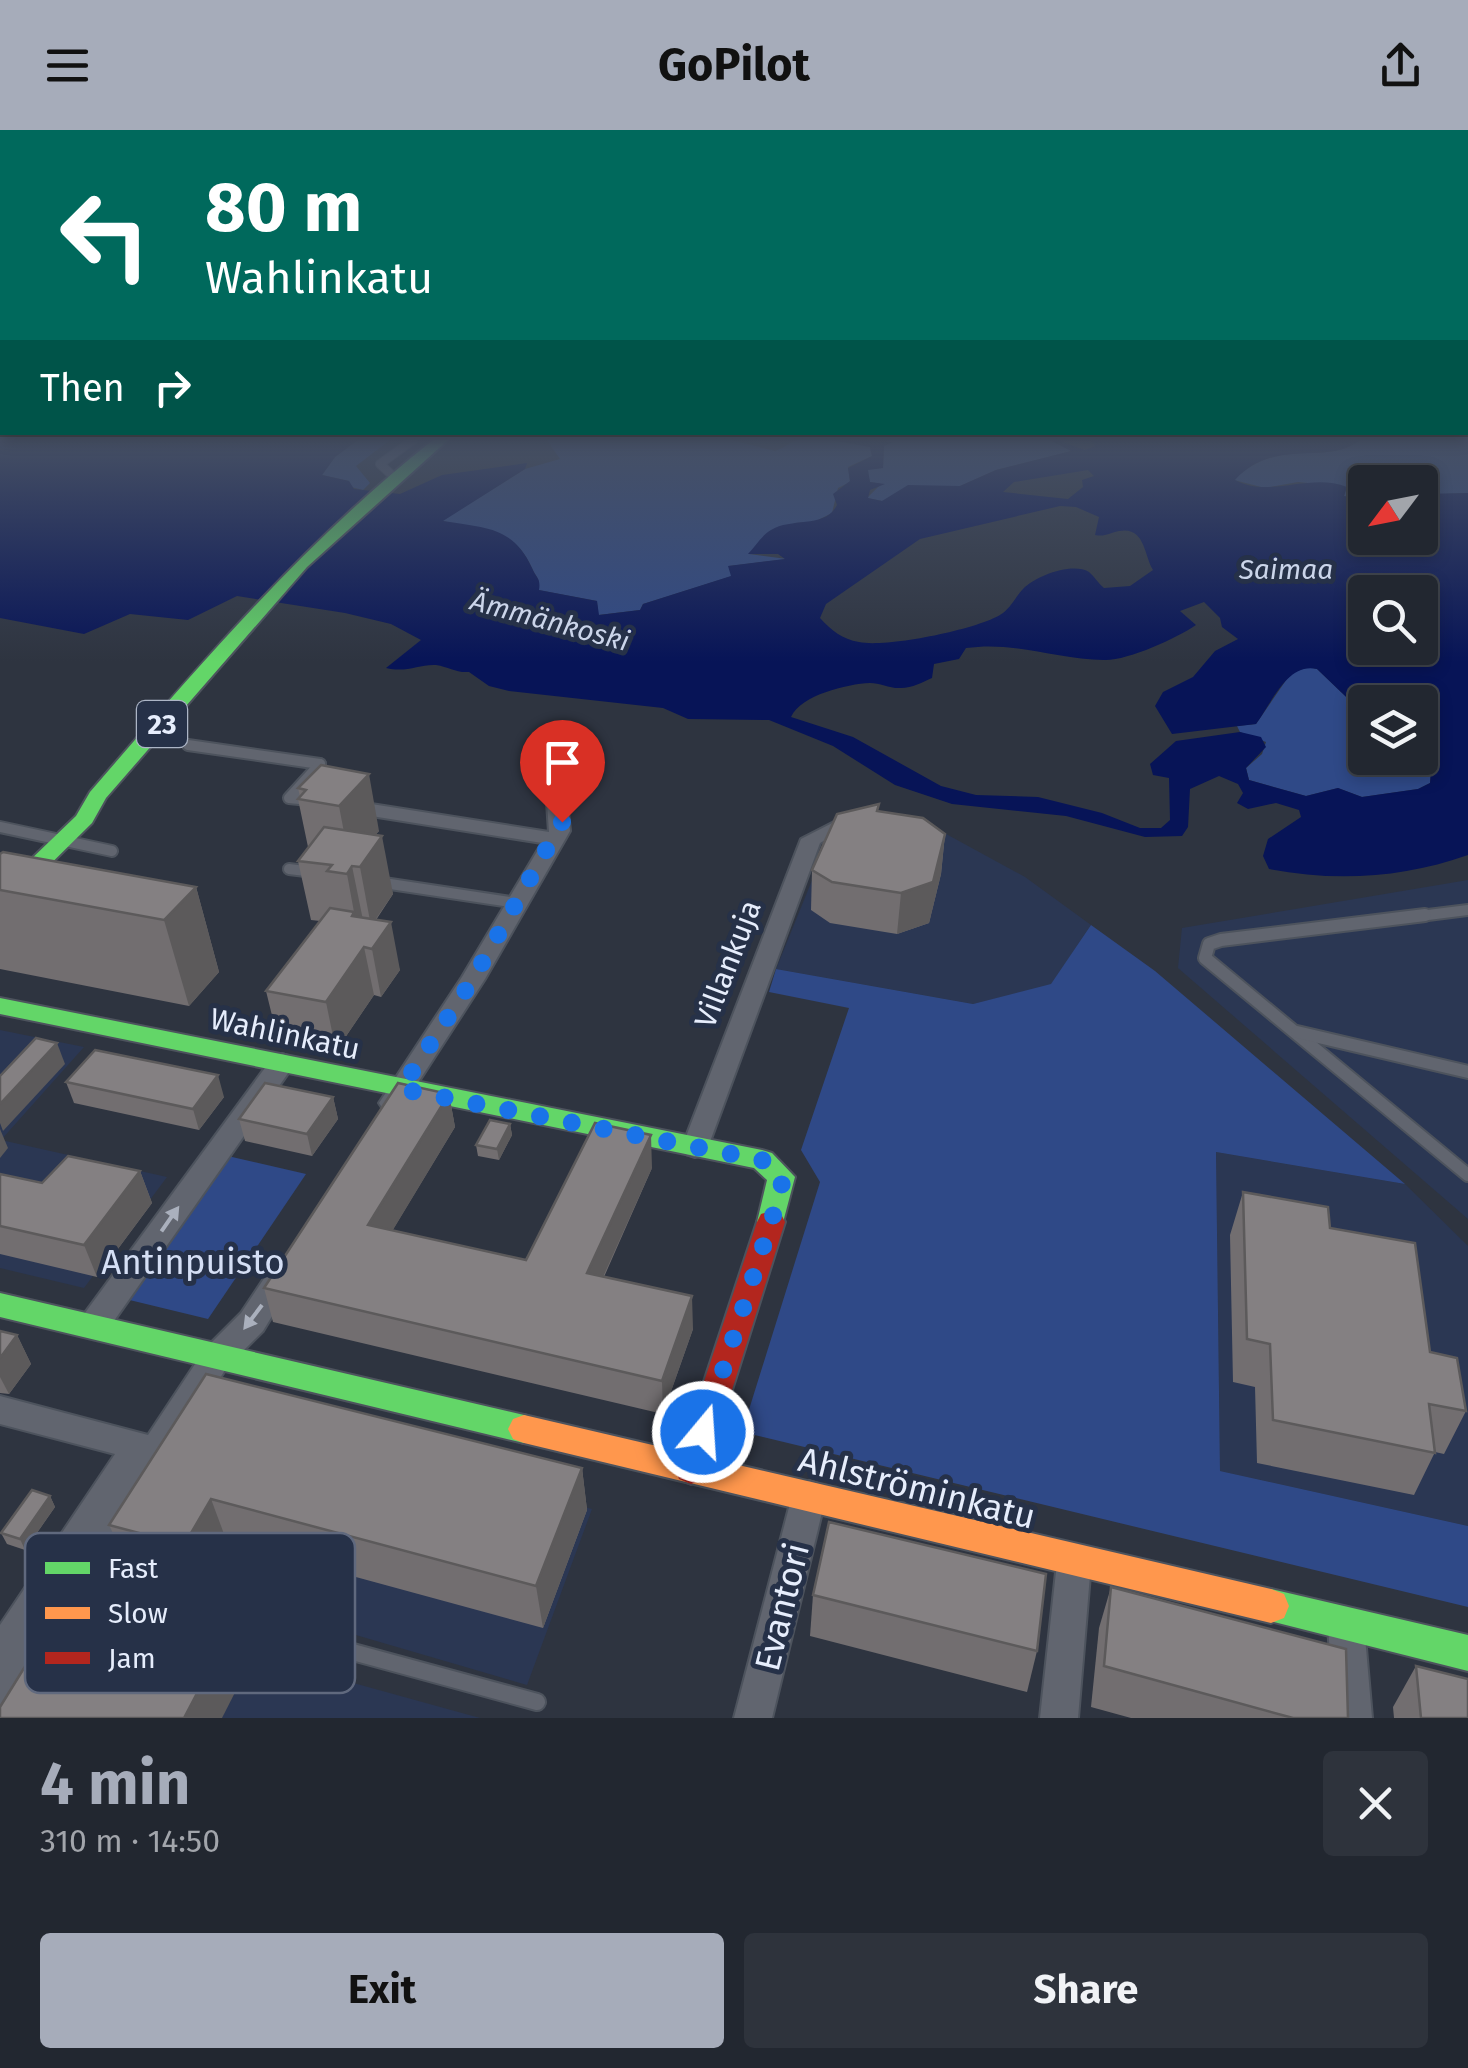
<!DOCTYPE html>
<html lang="en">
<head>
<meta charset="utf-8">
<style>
  :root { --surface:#222730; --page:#2e333c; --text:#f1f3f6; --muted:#a2a5ab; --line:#3f444c; --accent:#a6acba }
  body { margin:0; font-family:"Fira Sans",sans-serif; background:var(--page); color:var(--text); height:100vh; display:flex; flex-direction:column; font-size:38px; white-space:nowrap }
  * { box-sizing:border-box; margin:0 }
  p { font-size:32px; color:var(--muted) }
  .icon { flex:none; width:55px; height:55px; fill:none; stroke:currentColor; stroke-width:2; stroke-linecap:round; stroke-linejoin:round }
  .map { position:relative; height:1588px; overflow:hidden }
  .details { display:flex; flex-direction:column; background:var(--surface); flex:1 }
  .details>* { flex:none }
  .guide { position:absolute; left:0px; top:0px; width:1470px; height:305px; box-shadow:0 5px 15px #0003,0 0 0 2px var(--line); background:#00695c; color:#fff; overflow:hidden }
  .needle { width:65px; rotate:238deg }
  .controls { position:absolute; left:1348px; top:335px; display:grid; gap:20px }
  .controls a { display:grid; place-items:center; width:90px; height:90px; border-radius:10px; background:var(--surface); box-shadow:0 5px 15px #0003,0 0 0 2px var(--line); font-size:50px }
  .pin { position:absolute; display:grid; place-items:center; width:85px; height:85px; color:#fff; margin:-102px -42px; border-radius:50% 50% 50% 0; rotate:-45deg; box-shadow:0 0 10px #0007 }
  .pin .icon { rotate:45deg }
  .me { position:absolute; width:110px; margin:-55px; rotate:18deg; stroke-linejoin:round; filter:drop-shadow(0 0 8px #0008) }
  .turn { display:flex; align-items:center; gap:35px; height:210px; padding:0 40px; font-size:45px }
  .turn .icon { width:130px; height:130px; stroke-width:2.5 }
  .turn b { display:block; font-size:70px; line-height:85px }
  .then { display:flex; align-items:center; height:95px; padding:0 40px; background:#0003; gap:20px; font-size:38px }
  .round { display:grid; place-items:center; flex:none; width:105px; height:105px; border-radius:10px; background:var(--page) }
  .overview { display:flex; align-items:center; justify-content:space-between; height:170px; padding:0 40px }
  h1 { font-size:60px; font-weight:700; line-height:75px; color:var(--accent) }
  .primary-button { display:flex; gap:20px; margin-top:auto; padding:20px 40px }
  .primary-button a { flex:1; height:115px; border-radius:10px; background:var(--accent); color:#111; font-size:40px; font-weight:700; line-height:115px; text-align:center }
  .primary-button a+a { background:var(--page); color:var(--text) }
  header { display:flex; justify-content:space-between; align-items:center; height:130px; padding:0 40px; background:var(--accent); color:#111; font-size:45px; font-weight:700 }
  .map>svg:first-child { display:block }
  .built { fill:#2b3753 }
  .green { fill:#2f4987 }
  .water { fill:#071457; fill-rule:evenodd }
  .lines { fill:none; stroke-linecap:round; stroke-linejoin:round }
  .lane-far3-casing { stroke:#4d535d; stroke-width:10 }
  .lane-far2-casing { stroke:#4d535d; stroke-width:14 }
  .lane-far1-casing { stroke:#4d535d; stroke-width:16 }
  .lane-casing { stroke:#4d535d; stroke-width:20 }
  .street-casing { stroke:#4d535d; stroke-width:4 }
  .fast-casing { stroke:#4d535d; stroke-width:4 }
  .slow-casing { stroke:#4d535d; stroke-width:4 }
  .jam-casing { stroke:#4d535d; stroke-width:4 }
  .lane-far3 { stroke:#61656f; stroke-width:8 }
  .lane-far2 { stroke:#61656f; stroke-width:10 }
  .lane-far1 { stroke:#61656f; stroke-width:12 }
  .lane { stroke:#61656f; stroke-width:16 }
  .street { fill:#61656f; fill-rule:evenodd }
  .fast { fill:#63d668; fill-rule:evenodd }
  .slow { fill:#ff974d; fill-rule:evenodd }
  .jam { fill:#b3261e; fill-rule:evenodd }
  .wall { fill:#726e70 }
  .shaded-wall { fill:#5c5a5b }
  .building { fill:#848082; stroke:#5c5a5b; stroke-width:2.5 }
  .oneway { fill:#aab0bd }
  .route { stroke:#1a73e8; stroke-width:18; stroke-dasharray:0 32.4 }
  .labels { text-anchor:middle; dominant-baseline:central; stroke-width:10; stroke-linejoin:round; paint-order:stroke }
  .far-water-label { font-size:28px; font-style:italic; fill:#cbd5ea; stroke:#263148 }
  .shield { fill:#263148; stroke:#acb5c6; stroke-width:2.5 }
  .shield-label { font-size:28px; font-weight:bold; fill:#e6edfc }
  .street-label { font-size:30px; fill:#e6edfc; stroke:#263148 }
  .near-park-label { font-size:35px; fill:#d5dff5; stroke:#263148 }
  .near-street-label { font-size:35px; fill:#e6edfc; stroke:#263148 }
  .key { fill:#263148; stroke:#60697e; stroke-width:2.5 }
  .key-label { font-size:28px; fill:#e6edfc }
</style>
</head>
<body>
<header><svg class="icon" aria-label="menu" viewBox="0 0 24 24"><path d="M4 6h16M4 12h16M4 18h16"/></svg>GoPilot<svg class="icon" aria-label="share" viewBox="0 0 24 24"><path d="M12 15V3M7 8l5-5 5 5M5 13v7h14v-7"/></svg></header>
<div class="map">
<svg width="1468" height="1588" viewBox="0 0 1468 1588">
  <rect width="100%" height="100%" fill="#2e3440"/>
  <g class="built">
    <polygon points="926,693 1025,747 1091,795 1051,855 973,874 776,839 826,716"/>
    <polygon points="1468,750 1468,1089 1178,838 1182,798"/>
    <polygon points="0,900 84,917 1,1010 167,1047 84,1158 0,1138"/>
    <polygon points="1216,1022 1405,1054 1468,1116 1468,1396 1220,1341"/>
    <polygon points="220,1284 592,1379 527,1555 126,1438"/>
    <polygon points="96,1482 480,1588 31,1588"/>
  </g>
  <g class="green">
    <polygon points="358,310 390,310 356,336 370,353 363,360 351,357 349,351 322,345 335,327"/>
    <path d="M547,310H732L775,321C782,319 789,313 797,310C815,305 854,310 870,317L872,326L848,337L850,352L838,358L832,383L814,392L795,393L749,424L787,429L729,436L732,446L643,474L640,480L598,485L597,471L538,460C541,448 536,448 532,438C513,396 483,400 442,391L525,339L560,329Z"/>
    <polygon points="889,310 1050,310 1072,321 996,340 960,356 918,359 882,371 867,368 881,354 870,352 867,339 883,338 884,315"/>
    <path d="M1360,310H1468V363L1420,365V352H1365V371L1344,366L1347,357L1298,352L1265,358L1234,350C1278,305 1327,337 1360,310Z"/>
    <polygon points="1308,537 1317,539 1365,585 1365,628 1416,628 1431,641 1430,653 1418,659 1362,667 1338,658 1306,666 1249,650 1246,638 1262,624 1266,612 1240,602 1237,596 1256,594 1291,543"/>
    <polygon points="1091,795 1155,841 1405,1054 1216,1022 1220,1341 1468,1396 1468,1477 742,1302 820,1052 801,1020 849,878 769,862 776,839 973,874 1051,854"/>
    <polygon points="219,1024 306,1044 208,1189 113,1166"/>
  </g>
  <path class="water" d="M0,310H358L335,327L322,345L349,351L354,359L400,364L442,345L527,333L525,339L443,391C485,398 513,396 532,438C536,448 541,448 539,460L597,471L599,485L640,480L643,474L731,446L728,436L785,429L778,424H748C755,417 762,405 771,400C792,387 825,399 837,375L833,364L850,351L848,338L872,326L870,317L830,310L893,312L884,316L883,338L868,340L870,352L885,354L870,360L868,368L882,371L908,355L960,356L996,340L1071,321L1050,310H1068L1063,312L1085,320L1095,316L1091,310H1360C1326,337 1275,306 1235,350C1269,369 1310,342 1347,357L1344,366L1365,370V408H1420V364L1468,363V725C1403,748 1336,752 1269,739L1263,726L1268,709L1301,687L1299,680L1276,673L1248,679L1237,673L1243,663L1238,654L1219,646L1190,659L1188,697L1182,706L1145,707L1066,686L952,674L895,655L833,616L769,590L688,589L663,578L509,561L489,556L469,542C456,543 449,537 436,535C419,534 407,543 386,538L421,510L391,494L345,483L237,466L188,490L130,484L84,504L0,488ZM1088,340L1094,346L1082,350L1083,357L1068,369L1003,362L1014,352ZM1060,376L1076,377L1099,387L1095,405C1106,407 1108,403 1119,401C1145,396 1144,425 1153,440L1130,456L1104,458C1098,453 1094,446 1089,442C1072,432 1036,446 1023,459C1016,466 1012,476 1003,483C981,499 886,518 859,512C842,509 832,501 820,488L826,474L920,409ZM1365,462H1420V518H1365ZM1204,472L1220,488L1222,497L1238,509L1215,521L1193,547L1163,562L1155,576L1172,604L1256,594C1272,573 1287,532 1317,539L1365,585V572H1420V628H1416L1431,642L1430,653L1418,659L1362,667L1338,658L1306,666L1249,650L1246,638L1266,617L1261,607L1240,602L1176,611L1150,634L1153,645L1169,648L1170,690L1161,698H1140L1102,683L1038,667L976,665L941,656L853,607L791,587C801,565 847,554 870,553C880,553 891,559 901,558C912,558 923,552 932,548L934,534L959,529L966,518C1015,511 1056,529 1104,530C1127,531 1177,508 1196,495L1180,481Z"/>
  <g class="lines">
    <defs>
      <polyline id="lane-far3" points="393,346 380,334 413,310"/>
      <g id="lane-far2">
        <polyline points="188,615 320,634"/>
        <polyline points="309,670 289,668 320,634"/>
        <polyline points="0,697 112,721"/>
        <polyline points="289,739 314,742"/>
        <polyline points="377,752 517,773"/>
        <polyline points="1404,788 1468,780"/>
      </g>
      <g id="lane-far1">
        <polyline points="1425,785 1221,810 1209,814 1205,828 1468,1045"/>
        <polyline points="1297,902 1468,942"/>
      </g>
      <polyline id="lane" points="80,1448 537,1572"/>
      <g id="street">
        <polygon points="557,666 567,672 570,701 485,849 401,979 383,979 379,973 383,967 462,847 542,713 346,682 336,676 346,670 549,702 547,672"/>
        <polygon points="842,688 852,694 820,713 708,1017 704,1024 695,1027 686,1024 682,1017 801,709"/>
        <polygon points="282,924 291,927 295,933 291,939 104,1205 93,1208 82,1205 78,1196 82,1187 273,927"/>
        <polygon points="283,1131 293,1135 298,1143 263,1201 227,1237 13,1575 0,1581 0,1495 115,1324 0,1294 0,1266 148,1305 205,1219 241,1183 273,1135"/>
        <polygon points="809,1351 821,1355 826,1366 772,1588 734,1588 792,1366 797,1355"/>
        <polygon points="1074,1417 1086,1421 1091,1433 1078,1588 1040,1588 1057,1433 1062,1421"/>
        <polygon points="1346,1477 1359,1483 1364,1495 1372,1588 1334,1588 1328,1495 1333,1483"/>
      </g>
      <g id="fast">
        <path d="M433,310H448L307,437L106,668L92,693L8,776L0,778V759L76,686L90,662C198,537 303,413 433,310Z"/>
        <polygon points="0,868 762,1020 772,1023 795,1047 781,1100 771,1103 761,1100 757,1092 767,1050 754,1038 0,884"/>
        <polygon points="0,1163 524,1285 535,1289 540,1299 535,1309 524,1313 0,1187"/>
        <polygon points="1271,1459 1468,1505 1468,1541 1258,1488 1253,1476 1258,1464"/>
      </g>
      <polygon id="slow" points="524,1285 1271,1459 1284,1464 1289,1476 1284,1488 1271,1493 524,1313 513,1309 508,1299 513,1289"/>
      <polygon id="jam" points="771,1081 781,1084 785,1092 707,1339 703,1349 691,1354 679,1349 675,1339 757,1092 761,1084"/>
    </defs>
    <use href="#lane-far3" class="lane-far3-casing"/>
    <use href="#lane-far2" class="lane-far2-casing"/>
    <use href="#lane-far1" class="lane-far1-casing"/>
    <use href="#lane" class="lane-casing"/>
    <use href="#street" class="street-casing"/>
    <use href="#fast" class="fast-casing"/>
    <use href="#slow" class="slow-casing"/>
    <use href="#jam" class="jam-casing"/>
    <use href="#lane-far3" class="lane-far3"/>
    <use href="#lane-far2" class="lane-far2"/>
    <use href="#lane-far1" class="lane-far1"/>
    <use href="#lane" class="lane"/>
    <use href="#street" class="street"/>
    <use href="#fast" class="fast"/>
    <use href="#slow" class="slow"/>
    <use href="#jam" class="jam"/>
  </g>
  <g class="wall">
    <polygon points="321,635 379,701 375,705 393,764 376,790 400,840 381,867 374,865 336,921 278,910 266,861 320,791 311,790 298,731 308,717 298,669 300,667 298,658"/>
    <polygon points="878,681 945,704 941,744 929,793 897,804 830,793 811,780 812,740"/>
    <polygon points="0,724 196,757 219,842 189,876 0,839"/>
    <polygon points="66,952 224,967 199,1000 74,973"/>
    <polygon points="449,964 455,997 392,1101 526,1130 652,1038 604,1147 693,1199 663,1284 273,1192 264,1158"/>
    <polygon points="333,967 338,989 312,1026 245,1011 239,989"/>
    <polygon points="510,994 512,1005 499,1030 478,1026 476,1015"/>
    <polygon points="140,1041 152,1073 97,1147 0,1124 0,1044 42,1053"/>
    <polygon points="1243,1062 1330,1098 1430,1222 1466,1281 1444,1324 1435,1322 1414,1365 1257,1333 1255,1257 1233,1252 1230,1105"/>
    <polygon points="0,1201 17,1205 31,1234 9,1264 0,1263"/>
    <polygon points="206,1244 582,1338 587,1380 543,1498 227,1412 201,1457 129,1437 109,1395"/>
    <polygon points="50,1366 55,1377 25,1420 7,1414 1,1403"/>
    <polygon points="1111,1457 1348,1588 1131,1588 1091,1577 1099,1498"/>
    <polygon points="813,1465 1037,1521 1027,1562 810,1506"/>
    <polygon points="1416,1536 1468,1588 1394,1588 1393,1577"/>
  </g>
  <g class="shaded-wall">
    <polygon points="369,644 379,701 350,734 339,676"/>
    <polygon points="945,704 941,744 929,793 897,804 901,763"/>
    <polygon points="382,706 393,764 371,796 360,737"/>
    <polygon points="352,736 364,795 364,817 374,865 336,921 326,872 352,786 354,782 347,744"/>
    <polygon points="196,757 219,842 189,876 164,790"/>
    <polygon points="391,792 400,840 381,867 372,819"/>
    <polygon points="57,913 65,934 3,1001 0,993 0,974"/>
    <polygon points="218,945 224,967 199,1000 193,979"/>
    <polygon points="449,964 455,997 376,1128 368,1095"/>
    <polygon points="333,967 338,989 312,1026 307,1004"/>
    <polygon points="510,994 512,1005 499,1030 497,1019"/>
    <polygon points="0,999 8,1018 0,1028"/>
    <polygon points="651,1005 652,1038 590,1176 587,1143"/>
    <polygon points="140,1041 152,1073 97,1147 84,1115"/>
    <polygon points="692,1166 693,1199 663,1284 662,1251"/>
    <polygon points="17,1205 31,1234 9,1264 0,1247 0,1228"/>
    <polygon points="582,1338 587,1380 543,1498 536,1456"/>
    <polygon points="50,1366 55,1377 25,1420 20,1409"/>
    <polygon points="211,1369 227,1412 201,1457 184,1415"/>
    <polygon points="235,1491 251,1531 222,1588 184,1588"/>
  </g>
  <g class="building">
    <polygon points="321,635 369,644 339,676 298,669 306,660 298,658"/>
    <polygon points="879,674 877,681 923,688 945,704 933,752 901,763 832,752 812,740 837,684"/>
    <polygon points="324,697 382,706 360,737 352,736 347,744 327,741 332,735 298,731"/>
    <polygon points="3,722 196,757 164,790 0,760 0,724"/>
    <polygon points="330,778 354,782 352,786 391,792 372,819 364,817 326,872 266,861"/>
    <polygon points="36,908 57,913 0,974 0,946"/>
    <polygon points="95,920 218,945 193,979 66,952"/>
    <polygon points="265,953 333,967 307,1004 239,989"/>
    <polygon points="398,953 449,964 368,1095 526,1130 595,993 651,1005 587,1143 692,1166 662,1251 264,1158"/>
    <polygon points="490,990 510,994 497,1019 476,1015"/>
    <polygon points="68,1026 140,1041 84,1115 0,1096 0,1044 42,1053"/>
    <polygon points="1243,1062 1328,1077 1330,1098 1415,1113 1430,1222 1457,1228 1466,1281 1429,1274 1435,1323 1273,1290 1270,1214 1247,1209"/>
    <polygon points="0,1201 17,1205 0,1228"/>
    <polygon points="206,1244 582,1338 536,1456 211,1369 184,1415 109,1395"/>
    <polygon points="32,1360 50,1366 20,1409 1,1403"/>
    <polygon points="829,1392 1046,1444 1037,1521 813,1465"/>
    <polygon points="79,1449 235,1491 184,1588 0,1588 0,1577"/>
    <polygon points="1111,1457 1346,1519 1348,1588 1293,1588 1104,1536"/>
    <polygon points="1416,1536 1468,1549 1468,1588 1421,1588"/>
  </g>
  <defs><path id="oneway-solid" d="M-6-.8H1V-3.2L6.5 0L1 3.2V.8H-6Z" transform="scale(2.5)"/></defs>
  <g class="oneway">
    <use href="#oneway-solid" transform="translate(170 1089) rotate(-55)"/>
    <use href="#oneway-solid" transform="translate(253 1187) rotate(127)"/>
  </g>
  <linearGradient id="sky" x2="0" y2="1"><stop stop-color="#191d23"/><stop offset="0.58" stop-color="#465064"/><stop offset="1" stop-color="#465064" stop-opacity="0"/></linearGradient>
  <rect width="1468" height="532" fill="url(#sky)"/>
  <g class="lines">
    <polyline class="route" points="562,692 473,849 401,959 762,1030 781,1047 782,1058 703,1302"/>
  </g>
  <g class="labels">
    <g class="far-water-label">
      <text x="1286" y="439">Saimaa</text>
      <text transform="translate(550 491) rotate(15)">Ämmänkoski</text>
    </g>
    <rect class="shield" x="137" y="571" width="50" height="46" rx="8"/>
    <g class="shield-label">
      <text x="162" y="594">23</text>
    </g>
    <g class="street-label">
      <text transform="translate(728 834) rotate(-69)">Villankuja</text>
      <text transform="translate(285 904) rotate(12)">Wahlinkatu</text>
    </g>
    <g class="near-park-label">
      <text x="193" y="1132">Antinpuisto</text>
    </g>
    <g class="near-street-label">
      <text transform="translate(917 1358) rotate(14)">Ahlströminkatu</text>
      <text transform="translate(782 1477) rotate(-76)">Evantori</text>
    </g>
  </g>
  <rect x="25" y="1403" width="330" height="160" rx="15" class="key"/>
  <rect x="45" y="1432" width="45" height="12" fill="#63d668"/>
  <rect x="45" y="1477" width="45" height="12" fill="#ff974d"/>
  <rect x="45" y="1522" width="45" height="12" fill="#b3261e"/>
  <g class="key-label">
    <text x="108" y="1448">Fast</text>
    <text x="108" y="1493">Slow</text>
    <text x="108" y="1538">Jam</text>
  </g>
</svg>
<div class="controls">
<a><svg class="needle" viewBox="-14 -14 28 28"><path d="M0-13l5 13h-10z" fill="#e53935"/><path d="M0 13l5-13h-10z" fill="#a2a5ab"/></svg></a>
<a><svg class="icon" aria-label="search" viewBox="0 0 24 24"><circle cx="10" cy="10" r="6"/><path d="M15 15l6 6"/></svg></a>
<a><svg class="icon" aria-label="layers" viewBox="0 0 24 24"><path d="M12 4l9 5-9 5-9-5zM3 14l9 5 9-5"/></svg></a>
</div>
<div class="pin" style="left:562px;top:692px;background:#d93025"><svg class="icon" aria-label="arrive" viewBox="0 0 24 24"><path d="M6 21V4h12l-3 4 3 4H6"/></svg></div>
<svg class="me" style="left:703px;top:1302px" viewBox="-20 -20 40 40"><circle r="17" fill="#1a73e8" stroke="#fff" stroke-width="3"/><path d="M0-11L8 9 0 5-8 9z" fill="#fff"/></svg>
<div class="guide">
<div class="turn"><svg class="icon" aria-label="left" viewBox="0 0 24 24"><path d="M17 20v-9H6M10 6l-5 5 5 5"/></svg><div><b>80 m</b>Wahlinkatu</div></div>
<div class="then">Then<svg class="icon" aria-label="right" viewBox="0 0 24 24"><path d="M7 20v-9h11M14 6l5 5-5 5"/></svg></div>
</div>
</div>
<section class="details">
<div class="overview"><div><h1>4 min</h1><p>310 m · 14:50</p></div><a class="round"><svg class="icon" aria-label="close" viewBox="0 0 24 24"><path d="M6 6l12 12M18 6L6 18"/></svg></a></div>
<div class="primary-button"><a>Exit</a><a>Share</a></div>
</section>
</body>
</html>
